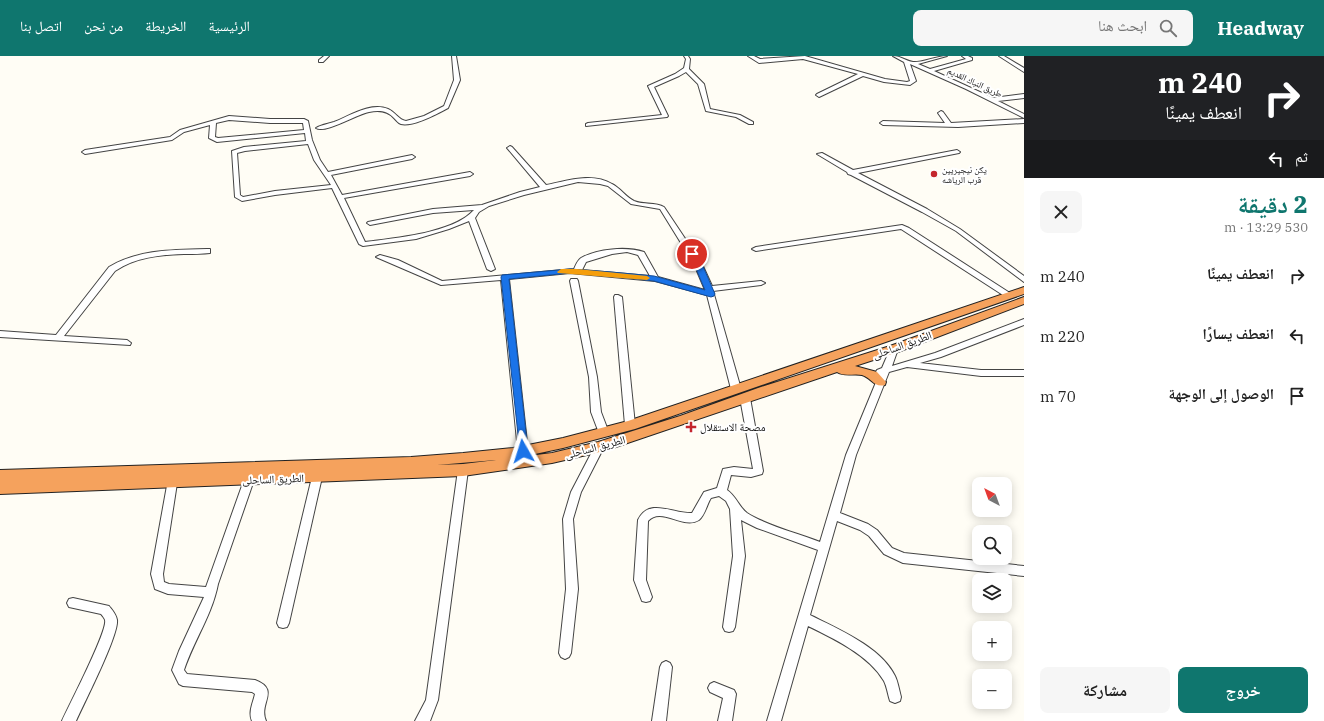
<!DOCTYPE html>
<html lang="ar">
<head>
<meta charset="utf-8">
<style>
  :root { --surface:#fff; --page:#f6f6f6; --text:#222; --muted:#767676; --accent:#0f766e }
  body { margin:0; font-family:"IBM Plex Serif","Noto Naskh Arabic",serif; background:var(--page); color:var(--text); direction:rtl; height:100vh; display:flex; flex-direction:column; font-size:15px; white-space:nowrap }
  * { box-sizing:border-box; margin:0 }
  p { font-size:13px; color:var(--muted) }
  .icon { flex:none; width:22px; height:22px; fill:none; stroke:currentColor; stroke-width:2; stroke-linecap:round; stroke-linejoin:round }
  .map { position:relative; flex:1; overflow:hidden; direction:ltr }
  .side { display:flex; flex-direction:column; background:var(--surface); width:300px }
  .side>* { flex:none }
  .top-card { background:#202124; color:#fff; overflow:hidden }
  .needle { width:26px; rotate:319deg }
  .controls { position:absolute; left:972px; top:421px; display:grid; gap:8px }
  .controls a { display:grid; place-items:center; width:40px; height:40px; border-radius:8px; background:var(--surface); box-shadow:0 2px 10px #0003; font-size:20px }
  .pin { position:absolute; display:grid; place-items:center; width:34px; height:34px; color:#fff; margin:-17px; border:2px solid #fff; border-radius:50%; box-shadow:0 1px 4px #0007 }
  .me { position:absolute; width:44px; margin:-22px; rotate:354deg; stroke-linejoin:round; filter:drop-shadow(0 0 3px #0008) }
  .turn { display:flex; align-items:center; gap:14px; height:84px; padding:0 16px; font-size:18px }
  .turn .icon { width:52px; height:52px; stroke-width:2.5 }
  .turn b { display:block; font-size:28px; line-height:34px }
  .then { display:flex; align-items:center; height:38px; padding:0 16px; background:#0003; gap:8px; font-size:15px }
  .round { display:grid; place-items:center; flex:none; width:42px; height:42px; border-radius:8px; background:var(--page) }
  .headline { display:flex; align-items:center; justify-content:space-between; height:68px; padding:0 16px }
  h1 { font-size:24px; font-weight:700; line-height:30px; color:var(--accent) }
  .cta { display:flex; gap:8px; margin-top:auto; padding:8px 16px }
  .cta a { flex:1; height:46px; border-radius:8px; background:var(--accent); color:#fff; font-size:16px; font-weight:700; line-height:46px; text-align:center }
  .cta a+a { background:var(--page); color:var(--text) }
  ul { padding:0; list-style:none }
  li { display:flex; align-items:center; gap:12px; height:60px; padding:0 16px }
  li div { flex:1 }
  li b { display:block; font-size:15px }
  li em { font-style:normal }
  header { display:flex; align-items:center; gap:24px; box-sizing:border-box; height:56px; padding:0 20px; background:var(--accent); color:#fff }
  header strong { font-size:19px }
  nav { display:flex; gap:22px; margin-inline-start:auto; font-size:14px }
  .search { width:280px; height:36px; background:var(--page); display:flex; align-items:center; gap:10px; box-sizing:border-box; padding:0 14px; border-radius:8px; color:var(--muted); font-size:15px }
  main { display:flex; flex:1; min-height:0 }
  .map>svg:first-child { display:block }
  .lines { fill:none; stroke-linecap:round; stroke-linejoin:round }
  .minor-casing { stroke:#444; stroke-width:2 }
  .highway-casing { stroke:#222; stroke-width:2 }
  .minor { fill:#fff; fill-rule:evenodd }
  .highway { fill:#f5a25d; fill-rule:evenodd }
  .route { fill:#1a73e8; stroke:#114b97 }
  .slow { fill:#f59e0b }
  .poi-dot { fill:#c4262e; stroke:#fff; stroke-width:1.5 }
  .labels { text-anchor:middle; dominant-baseline:central; stroke-width:4; stroke-linejoin:round; paint-order:stroke }
  .far-street-label { font-size:9px; fill:#111; stroke:#fff }
  .far-poi-label { font-size:9px; fill:#111; stroke:#fff; text-anchor:start }
  .street-label { font-size:11px; fill:#111; stroke:#fff }
  .poi-label { font-size:11px; fill:#111; stroke:#fff; text-anchor:start }
</style>
</head>
<body>
<header>
<strong>Headway</strong>
<div class="search"><svg class="icon" aria-label="search" viewBox="0 0 24 24"><circle cx="10" cy="10" r="6"/><path d="M15 15l6 6"/></svg>ابحث هنا</div>
<nav><a>الرئيسية</a><a>الخريطة</a><a>من نحن</a><a>اتصل بنا</a></nav>
</header>
<main>
<section class="side">
<div class="top-card">
<div class="turn"><svg class="icon" aria-label="right" viewBox="0 0 24 24"><path d="M7 20v-9h11M14 6l5 5-5 5"/></svg><div><b>240 m</b>انعطف يمينًا</div></div>
<div class="then">ثم<svg class="icon" aria-label="left" viewBox="0 0 24 24"><path d="M17 20v-9H6M10 6l-5 5 5 5"/></svg></div>
</div>
<div class="headline"><div><h1>2 دقيقة</h1><p>530 m · 13:29</p></div><a class="round"><svg class="icon" aria-label="close" viewBox="0 0 24 24"><path d="M6 6l12 12M18 6L6 18"/></svg></a></div>
<ul>
<li><svg class="icon" aria-label="right" viewBox="0 0 24 24"><path d="M7 20v-9h11M14 6l5 5-5 5"/></svg><div><b>انعطف يمينًا</b></div><em>240 m</em></li>
<li><svg class="icon" aria-label="left" viewBox="0 0 24 24"><path d="M17 20v-9H6M10 6l-5 5 5 5"/></svg><div><b>انعطف يسارًا</b></div><em>220 m</em></li>
<li><svg class="icon" aria-label="arrive" viewBox="0 0 24 24"><path d="M6 21V4h12l-3 4 3 4H6"/></svg><div><b>الوصول إلى الوجهة</b></div><em>70 m</em></li>
</ul>
<div class="cta"><a>خروج</a><a>مشاركة</a></div>
</section>
<div class="map">
<svg width="1024" height="665" viewBox="0 0 1024 665">
  <rect width="100%" height="100%" fill="#fffdf5"/>
  <g class="lines">
    <defs>
      <g id="minor">
        <polygon points="324,0 329,0 323,6 319,6 319,4"/>
        <path d="M452,0H456L460,24L448,52C437,58 413,71 401,68C398,67 397,65 394,62C387,54 378,54 369,56C357,58 325,78 316,72C321,69 328,68 334,66C350,60 370,46 388,53C395,56 399,64 406,65L424,60L444,50L454,24Z"/>
        <polygon points="684,0 688,0 690,3 689,13 704,28 710,53 740,59 753,66 753,68 749,68 736,61 706,55 698,28 686,16 679,20 654,31 668,60 667,61 586,70 586,68 588,67 662,59 648,30 675,18 684,12 686,3"/>
        <path d="M748,0H754L760,3L805,0L885,23L907,26L910,25L904,6L893,0C901,0 906,5 913,6C921,7 937,0 947,0L918,8L930,13L966,3L962,0H968L972,2V4L934,15L993,42L1024,38V42L998,45L1024,58V62L966,33L910,8L916,25L910,29L884,26L863,20L819,41L816,39L817,38L858,18L803,3L759,7Z"/>
        <polygon points="999,0 1004,0 1024,12 1024,16"/>
        <polygon points="941,55 943,56 951,67 1024,63 1024,67 958,71 883,69 880,67 883,65 945,67 938,57"/>
        <path d="M229,60L270,63H304L308,65L312,84L320,104L328,116L412,99L415,101L412,103L331,119L342,139L470,116L473,118L470,120L344,142L365,186C395,182 454,177 474,154L433,157L370,169L367,167L368,166L433,153L482,149L520,136L540,131L508,93L507,92L510,90L512,91L546,129C567,125 592,116 612,128C620,132 626,141 634,145C643,149 655,146 664,151L702,208L712,230L761,225L765,227L761,229L713,235L741,333L736,336L731,333L707,239L655,225L570,217L509,223L528,395L526,398H520L518,395L501,224L441,229L376,201L380,199L398,204L442,225L574,213C576,209 577,205 581,202C597,193 626,190 644,196L658,221L705,234L694,208L660,153L631,148L608,130L600,128L578,126L524,139L489,150L479,156L475,162L495,213L491,215L487,213L469,165L449,173L416,183L363,190L359,188L332,132L275,139L242,145L235,141L232,95L244,91L306,85L305,77L217,86L209,82L210,69L184,76L172,84L85,98L82,96L85,94L170,81L180,74ZM229,64L270,67H303L304,74L218,82L215,81L216,67ZM308,88L314,104L331,129L275,135L243,141L240,139L237,97L245,95ZM627,196L638,199L650,220L582,214L586,206L612,198Z"/>
        <polygon points="957,94 960,96 959,97 858,117 927,153 960,173 1024,220 1024,226 956,175 922,156 851,119 848,118 847,116 817,98 822,97 853,114"/>
        <polygon points="902,169 909,172 1013,239 1009,241 1006,241 901,173 756,195 752,193 756,191"/>
        <path d="M207,193H210V197C201,198 193,198 184,198C159,199 136,201 115,215L64,280L127,284L131,287L130,289L0,281V275L56,279L109,211C139,193 174,194 207,193Z"/>
        <polygon points="571,223 577,223 578,225 597,321 601,356 609,377 607,379 601,379 599,377 591,356 589,321 570,225"/>
        <polygon points="615,239 618,239 622,241 635,369 633,371 627,371 625,369 614,241"/>
        <path d="M1024,263V269L941,301L920,307L981,314H1024V320H981L907,311L889,316L856,399L840,457L868,468L877,474L892,492L904,497L1024,510V520L903,507L884,498L869,480L860,474L837,465L810,559C838,573 881,591 895,620C898,626 899,634 901,641L900,645L895,647L890,645C888,639 887,631 884,625C870,600 833,582 808,570L781,665H767L818,494L757,472L741,464L745,500L735,571L733,575L729,576L725,575L723,571L733,500L730,453L726,445L719,440L711,442C707,448 705,459 699,464C683,474 661,450 648,465L646,524L652,541L650,545L646,546L642,545L634,524L638,464C649,441 673,458 692,457L704,436L717,432L723,413L734,411L753,413L740,342L745,339L750,342L763,415L762,418L751,421L731,419L727,434C736,440 739,451 747,457C765,469 800,478 820,486L846,399L879,319L876,316L877,314L882,312L891,291L894,290L898,293L892,310L935,297Z"/>
        <polygon points="599,387 602,388 604,391 581,436 573,463 578,533 571,597 569,601 565,603 561,601 559,597 566,533 563,463 571,436 596,388"/>
        <polygon points="463,410 467,411 468,414 438,644 430,665 415,665 426,644 458,414 459,411"/>
        <polygon points="317,417 321,418 322,421 289,567 287,571 283,572 279,571 277,567 312,421 313,418"/>
        <path d="M249,420L253,421L254,424L218,528C212,559 194,584 184,614L187,618L255,624C281,634 258,647 266,665H252C248,656 253,647 255,638L252,636L183,630L179,628L172,614L179,595L204,541L168,538L155,533L151,518L168,424L172,423L176,424L177,427L163,518L164,526L169,528L206,531L244,424L245,421Z"/>
        <path d="M73,542L109,550C112,554 116,558 117,564C119,579 84,647 76,665H62C69,649 108,575 105,564C105,563 102,559 101,558L69,551L67,547L69,543Z"/>
        <polygon points="666,605 670,607 672,611 666,665 652,665 660,611 662,607"/>
        <polygon points="714,626 734,634 736,638 732,665 718,665 723,642 710,636 708,632 710,628"/>
      </g>
      <path id="highway" d="M1024,231V238L635,373L563,392L521,401L552,397L598,386L680,360L758,332L890,290L1024,241V248L898,296L855,310L877,316L886,326L885,329C874,332 872,322 862,319C854,317 844,321 837,316L604,395L552,407L463,420L0,438V426L142,421L0,426V414L411,401L463,397L513,392L563,382L628,365ZM496,404L463,408L437,409Z"/>
    </defs>
    <use href="#minor" class="minor-casing"/>
    <use href="#highway" class="highway-casing"/>
    <use href="#minor" class="minor"/>
    <use href="#highway" class="highway"/>
  </g>
  <polygon class="route" points="692,196 694,197 702,208 715,238 714,240 711,241 654,225 611,220 570,217 509,223 528,395 526,397 520,397 501,221 502,219 570,213 611,216 654,220 705,234 694,208 688,198"/>
  <polygon class="slow" points="561,213 577,213 647,220 650,222 647,224 558,217 557,216"/>
  <g class="poi-dot">
    <circle cx="934" cy="118" r="4"/>
    <path d="M689 365h4v4h4v4h-4v4h-4v-4h-4v-4h4z"/>
  </g>
  <g class="labels">
    <g class="far-street-label">
      <text transform="translate(975 26) rotate(25)">طريق النباك القديم</text>
    </g>
    <g class="far-poi-label">
      <text x="942" y="113">يكن نيجيريين<tspan x="942" dy="10">قرب الرياشه</tspan></text>
    </g>
    <g class="street-label">
      <text transform="translate(902 289) rotate(-20)">الطريق الساحلى</text>
      <text transform="translate(595 391) rotate(-15)">الطريق الساحلى</text>
      <text transform="translate(273 423) rotate(-2)">الطريق الساحلى</text>
    </g>
    <g class="poi-label">
      <text x="700" y="371">مصحة الاستقلال</text>
    </g>
  </g>
</svg>
<div class="controls">
<a><svg class="needle" viewBox="-14 -14 28 28"><path d="M0-13l5 13h-10z" fill="#e53935"/><path d="M0 13l5-13h-10z" fill="#767676"/></svg></a>
<a><svg class="icon" aria-label="search" viewBox="0 0 24 24"><circle cx="10" cy="10" r="6"/><path d="M15 15l6 6"/></svg></a>
<a><svg class="icon" aria-label="layers" viewBox="0 0 24 24"><path d="M12 4l9 5-9 5-9-5zM3 14l9 5 9-5"/></svg></a>
<a>+</a>
<a>−</a>
</div>
<div class="pin" style="left:692px;top:198px;background:#d93025"><svg class="icon" aria-label="arrive" viewBox="0 0 24 24"><path d="M6 21V4h12l-3 4 3 4H6"/></svg></div>
<svg class="me" style="left:523px;top:395px" viewBox="-20 -20 40 40"><path d="M0-17L14 15 0 8-14 15z" fill="#1a73e8" stroke="#fff" stroke-width="4"/></svg>
</div>
</main>
</body>
</html>
